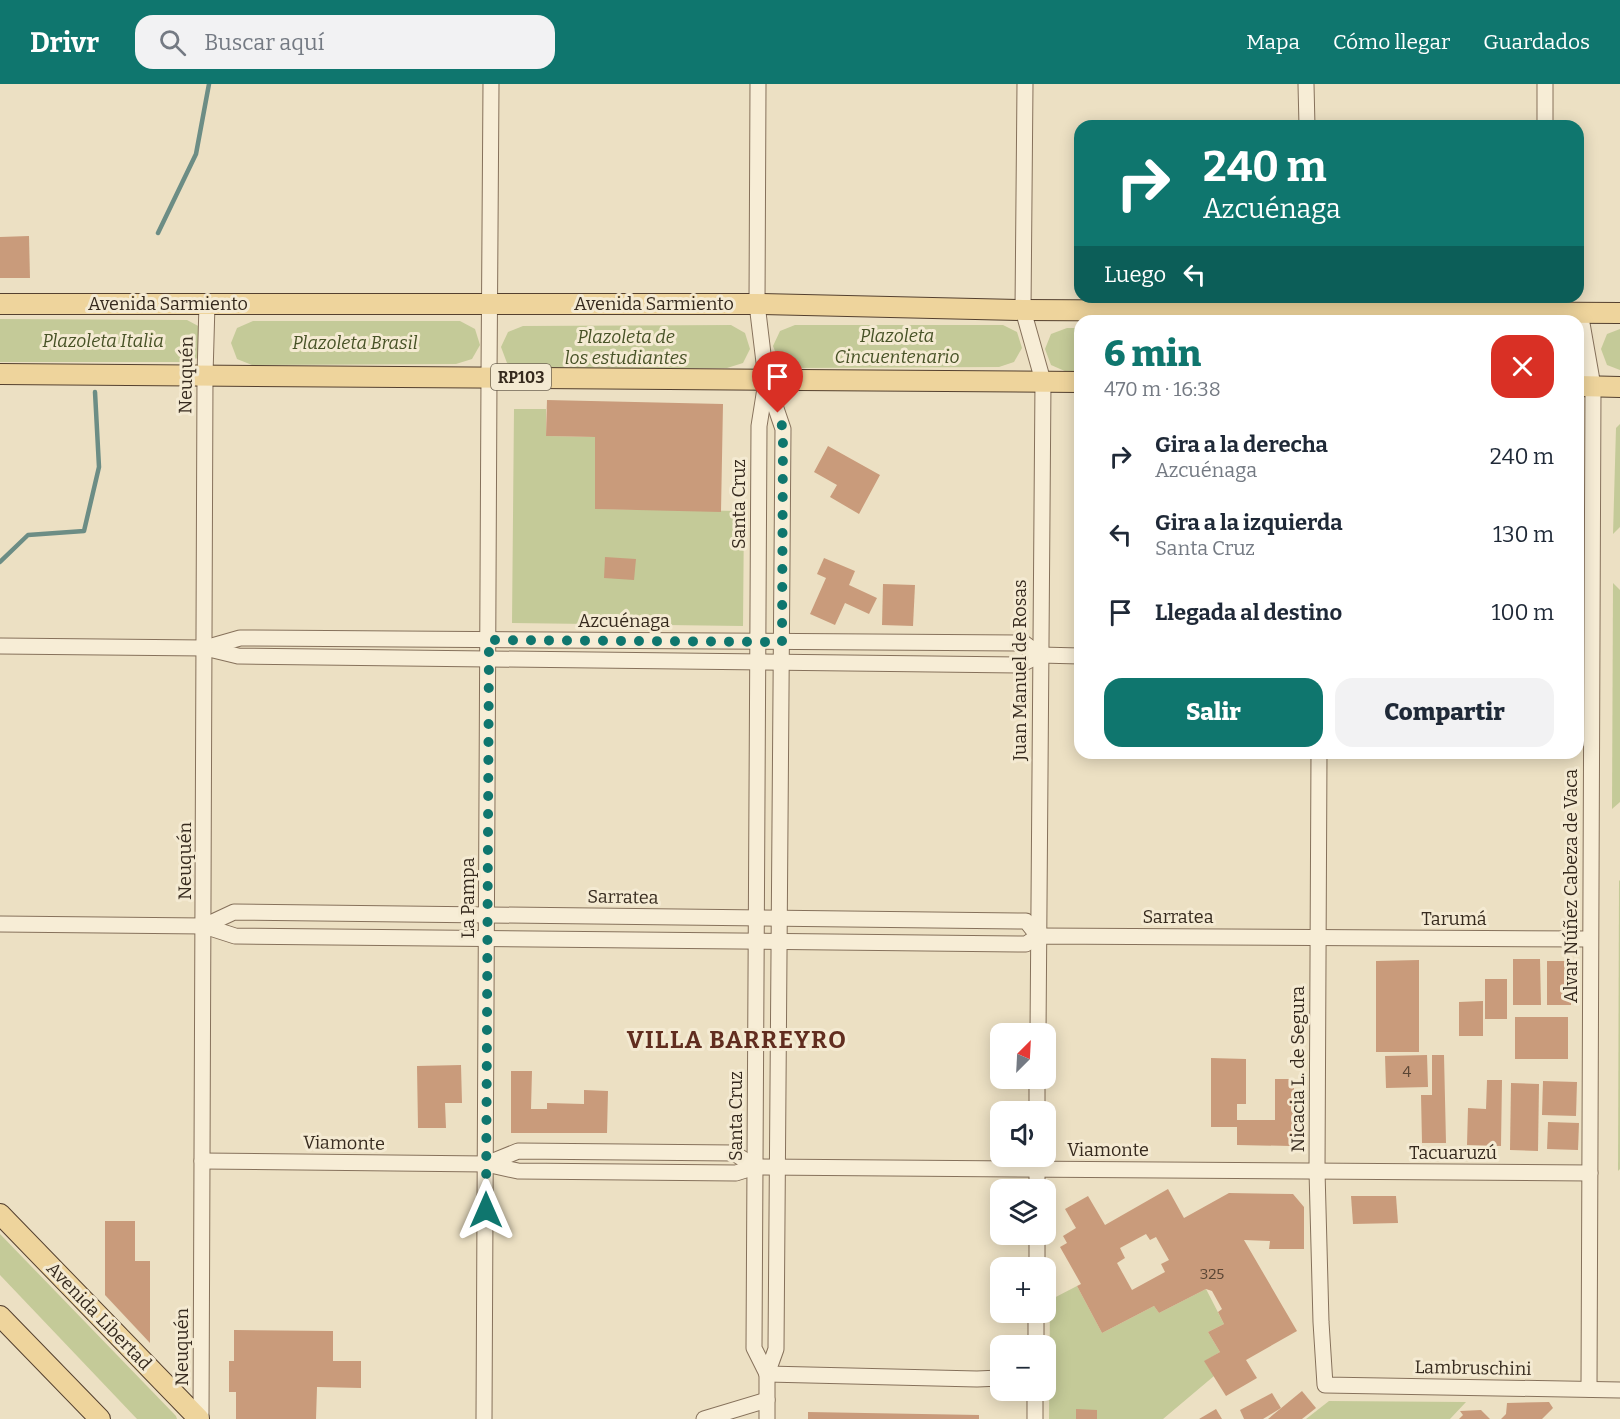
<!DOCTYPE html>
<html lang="es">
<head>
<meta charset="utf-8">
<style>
  :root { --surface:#fff; --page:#f2f2f3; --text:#1f2937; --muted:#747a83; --accent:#0f766e }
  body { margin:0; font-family:Bitter,serif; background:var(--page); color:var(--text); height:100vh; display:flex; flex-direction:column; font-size:22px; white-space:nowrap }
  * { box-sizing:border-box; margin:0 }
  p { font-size:20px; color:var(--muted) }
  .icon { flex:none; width:33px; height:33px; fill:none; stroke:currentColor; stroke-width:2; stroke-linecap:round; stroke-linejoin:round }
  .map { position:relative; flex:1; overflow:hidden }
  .panel { position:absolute; left:1074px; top:231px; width:510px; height:444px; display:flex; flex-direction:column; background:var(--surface); border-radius:18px; box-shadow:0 3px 15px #0003 }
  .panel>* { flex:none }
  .guide { position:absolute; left:1074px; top:36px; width:510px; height:183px; border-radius:18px; box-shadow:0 3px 15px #0003; background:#0f766e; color:#fff; overflow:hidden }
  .needle { width:39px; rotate:24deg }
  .tools { position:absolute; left:990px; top:939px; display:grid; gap:12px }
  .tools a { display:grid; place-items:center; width:66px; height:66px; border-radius:12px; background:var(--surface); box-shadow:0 3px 15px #0003; font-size:30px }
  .pin { position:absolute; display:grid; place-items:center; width:51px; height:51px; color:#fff; margin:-62px -26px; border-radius:50% 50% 50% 0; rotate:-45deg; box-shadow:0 0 6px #0007 }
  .pin .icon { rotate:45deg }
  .me { position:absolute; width:66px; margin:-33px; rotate:0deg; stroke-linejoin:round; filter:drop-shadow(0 0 4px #0008) }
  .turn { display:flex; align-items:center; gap:21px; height:126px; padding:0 30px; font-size:27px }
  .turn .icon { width:78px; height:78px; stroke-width:2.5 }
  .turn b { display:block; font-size:42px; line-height:51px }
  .then { display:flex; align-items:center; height:57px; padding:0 30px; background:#0003; gap:12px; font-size:22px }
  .round { display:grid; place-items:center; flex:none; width:63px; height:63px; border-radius:18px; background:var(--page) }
  .head { display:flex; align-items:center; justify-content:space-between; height:102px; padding:0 30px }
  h1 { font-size:36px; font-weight:800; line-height:45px; color:var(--accent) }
  .primary-button { display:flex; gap:12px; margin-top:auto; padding:12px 30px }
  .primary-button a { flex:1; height:69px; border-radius:18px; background:var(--accent); color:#fff; font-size:24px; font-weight:800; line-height:69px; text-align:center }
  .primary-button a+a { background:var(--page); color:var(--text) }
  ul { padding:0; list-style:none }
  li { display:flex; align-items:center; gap:18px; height:78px; padding:0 30px }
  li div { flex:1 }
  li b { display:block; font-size:22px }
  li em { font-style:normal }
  header { display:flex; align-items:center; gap:36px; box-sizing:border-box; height:84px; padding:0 30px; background:var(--accent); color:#fff }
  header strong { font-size:28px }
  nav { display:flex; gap:33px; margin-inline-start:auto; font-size:21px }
  .search { width:420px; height:54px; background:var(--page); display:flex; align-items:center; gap:15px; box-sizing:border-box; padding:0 21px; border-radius:18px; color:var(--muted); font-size:22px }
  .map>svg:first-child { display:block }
  .green { fill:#c4ca98 }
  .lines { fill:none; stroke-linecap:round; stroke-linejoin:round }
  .stream { stroke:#6c8d85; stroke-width:4.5 }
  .building { fill:#c99b7b; fill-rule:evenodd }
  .minor-casing { stroke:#86715b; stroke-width:17 }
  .major-casing { stroke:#54402f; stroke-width:22 }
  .minor { stroke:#f7edd6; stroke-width:15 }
  .major { stroke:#eed49c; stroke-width:20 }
  .route { stroke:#0f766e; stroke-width:10; stroke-dasharray:0 18 }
  .labels { text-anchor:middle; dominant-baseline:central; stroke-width:6; stroke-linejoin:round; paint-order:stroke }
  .number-label { font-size:15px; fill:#5b4635 }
  .shield { fill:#f4ead2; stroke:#6f6454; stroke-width:1.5 }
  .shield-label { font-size:16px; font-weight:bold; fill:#362a1e }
  .street-label { font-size:18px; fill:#362a1e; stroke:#f4ead2 }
  .park-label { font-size:18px; font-style:italic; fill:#475226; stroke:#f4ead2 }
  .district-label { font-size:24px; font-weight:bold; letter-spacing:1.5px; fill:#612d1f; stroke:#f4ead2 }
</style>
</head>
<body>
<header>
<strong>Drivr</strong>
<div class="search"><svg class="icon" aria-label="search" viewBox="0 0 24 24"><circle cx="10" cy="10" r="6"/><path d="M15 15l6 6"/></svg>Buscar aquí</div>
<nav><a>Mapa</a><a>Cómo llegar</a><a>Guardados</a></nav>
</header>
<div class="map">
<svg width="1620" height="1335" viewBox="0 0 1620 1335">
  <rect width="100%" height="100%" fill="#ece0c3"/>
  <g class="green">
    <polygon points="0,235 187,236 202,244 198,274 183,278 0,278"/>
    <polygon points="253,237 460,237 475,245 480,261 472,275 456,280 252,281 237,275 231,259 237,244"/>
    <polygon points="731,241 745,249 750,265 743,279 727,284 523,285 507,279 501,263 508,248 523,242"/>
    <polygon points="795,241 1003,241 1017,248 1022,264 1014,278 999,283 795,284 779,278 773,262 780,247"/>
    <polygon points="1067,244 1080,244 1080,287 1067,288 1051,281 1045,265 1051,250"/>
    <polygon points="1620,245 1620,286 1607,281 1601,265 1607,250"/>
    <polygon points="514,325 546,325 546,352 595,353 595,425 744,427 743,542 512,539"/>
    <polygon points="1620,340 1620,443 1613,450 1616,344"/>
    <polygon points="1613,499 1620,506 1620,718 1612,725"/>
    <polygon points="1619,796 1620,797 1620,1085 1618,1087"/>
    <polygon points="0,1150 176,1332 177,1335 137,1335 0,1191"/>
    <polygon points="1077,1202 1102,1249 1154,1222 1159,1229 1206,1205 1224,1240 1208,1248 1220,1268 1205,1277 1214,1292 1163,1335 1049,1335 1050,1216"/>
    <polygon points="1329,1317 1466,1318 1450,1335 1306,1335"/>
  </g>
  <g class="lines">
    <g class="stream">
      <polyline points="158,149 196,70 209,0"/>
      <polyline points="0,478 28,451 84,447 99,383 95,308"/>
    </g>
  </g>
  <g class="building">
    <polygon points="29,152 30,194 0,194 0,153"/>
    <polygon points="547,316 723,320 721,428 595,425 595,353 546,352"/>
    <polygon points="828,362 880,391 859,430 830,413 837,401 814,388"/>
    <polygon points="605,473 636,475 634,496 604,494"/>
    <polygon points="824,474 855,487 849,501 877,514 869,530 845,519 835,541 810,530 826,494 817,490"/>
    <polygon points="883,500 915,501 913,542 882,541"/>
    <polygon points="1513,875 1540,875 1541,921 1513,921"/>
    <polygon points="1419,876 1419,968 1376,968 1376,877"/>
    <polygon points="1547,877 1570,877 1571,921 1547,921"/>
    <rect x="1485" y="895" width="22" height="40"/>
    <polygon points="1483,917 1483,952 1459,952 1459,918"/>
    <rect x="1515" y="933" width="53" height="42"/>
    <polygon points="1427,971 1428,1003 1386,1004 1385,972"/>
    <polygon points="1432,971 1444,971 1446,1059 1422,1059 1421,1011 1432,1011"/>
    <polygon points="1211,974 1246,975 1246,1020 1237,1020 1237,1036 1275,1036 1275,995 1294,995 1294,1052 1290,1062 1237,1061 1237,1043 1211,1043"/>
    <polygon points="461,981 462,1019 445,1019 446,1044 418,1044 417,982"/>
    <polygon points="511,987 532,987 531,1025 547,1025 547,1019 584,1020 584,1006 608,1007 607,1049 511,1049"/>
    <polygon points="1487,996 1502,996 1501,1062 1467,1061 1468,1024 1486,1025"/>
    <polygon points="1543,997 1577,998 1576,1032 1542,1031"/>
    <polygon points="1511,999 1539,1000 1538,1067 1510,1066"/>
    <polygon points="1548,1038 1579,1039 1578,1066 1547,1065"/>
    <path d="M1168,1105L1184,1134L1229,1109L1293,1110L1304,1123V1165H1269L1270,1157L1244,1156L1297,1247L1246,1276L1257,1294L1226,1312L1204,1277L1220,1268L1208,1248L1224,1240L1218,1228L1222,1225L1212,1207L1206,1205L1159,1229L1154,1222L1102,1249L1077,1202L1081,1200L1060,1163L1067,1159L1063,1152L1076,1144L1065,1125L1088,1112L1105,1141ZM1146,1150L1150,1156L1156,1153L1169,1176L1161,1180L1165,1188L1132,1206L1117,1179L1125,1174L1120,1164Z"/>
    <polygon points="1351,1112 1396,1112 1398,1139 1353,1140"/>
    <polygon points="105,1137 135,1137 135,1177 150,1177 150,1259 105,1211"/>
    <polygon points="234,1246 333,1247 333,1277 361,1277 361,1304 317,1303 316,1335 236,1335 236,1308 229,1308 229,1277 234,1277"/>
    <polygon points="1302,1307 1316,1324 1302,1335 1268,1335"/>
    <polygon points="1272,1309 1281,1324 1263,1335 1244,1335 1240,1326"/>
    <polygon points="1549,1318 1553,1324 1542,1335 1501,1335 1506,1330 1507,1319"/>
    <polygon points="1076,1325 1097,1326 1097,1335 1076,1335"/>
    <polygon points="1216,1325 1222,1335 1199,1335"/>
    <polygon points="1481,1326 1490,1335 1459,1335 1463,1331 1460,1327"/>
    <polygon points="808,1328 979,1331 979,1335 808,1335"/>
  </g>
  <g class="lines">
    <defs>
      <g id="minor">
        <polyline points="758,0 757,220 766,295 783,345 776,1265 767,1290 767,1335"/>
        <polyline points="1025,0 1023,226 1043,297 1038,950"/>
        <polyline points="1306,0 1307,42"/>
        <polyline points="1545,42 1545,0"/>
        <polyline points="1580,228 1593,302 1589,1305"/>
        <polyline points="1545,229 1545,213"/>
        <polyline points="766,298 759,342 754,1264 767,1290"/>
        <polyline points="0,562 205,564 238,572 1020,581 1040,571 1080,572"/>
        <polyline points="205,564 240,554 1024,559 1040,571"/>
        <polyline points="1319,669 1317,1087 1321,1238 1325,1301 1620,1306"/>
        <polyline points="0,840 204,842 235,852 1026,860 1038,852 1590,855"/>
        <polyline points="204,842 234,828 1026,837 1038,852"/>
        <polyline points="1037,1028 1037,994"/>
        <polyline points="202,1077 486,1080 518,1087 736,1089 755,1083 1590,1089"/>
        <polyline points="486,1080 518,1067 734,1069 755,1083"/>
        <polyline points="1037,1106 1037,1072"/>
        <polyline points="1037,1184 1037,1150"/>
        <polyline points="1036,1262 1036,1228"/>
        <polyline points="767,1290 977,1295 1000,1294"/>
        <polyline points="201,1335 205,291 207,220"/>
        <polyline points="484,1335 489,293 491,0"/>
        <polyline points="704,1335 767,1316"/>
        <polyline points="1035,1335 1035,1306"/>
      </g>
      <g id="major">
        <polyline points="0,220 757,220 1023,226 1620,229"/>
        <polyline points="0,290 1080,298"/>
        <polyline points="1578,302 1620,303"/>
        <polyline points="0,1130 199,1335"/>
        <polyline points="0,1232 100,1335"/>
      </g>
    </defs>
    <use href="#minor" class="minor-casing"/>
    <use href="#major" class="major-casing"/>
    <use href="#minor" class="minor"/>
    <use href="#major" class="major"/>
  </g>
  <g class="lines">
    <polyline class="route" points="486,1126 489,556 782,558 783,345 778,329"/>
  </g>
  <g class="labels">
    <g class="number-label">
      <text x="1407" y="988">4</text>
      <text x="1212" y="1190">325</text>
    </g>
    <rect class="shield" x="491" y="280" width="60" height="26" rx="4.5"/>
    <g class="shield-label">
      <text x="521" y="293">RP103</text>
    </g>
    <g class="street-label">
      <text x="168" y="220">Avenida Sarmiento</text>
      <text x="654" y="220">Avenida Sarmiento</text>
      <text transform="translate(186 291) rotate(-89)">Neuquén</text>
      <text transform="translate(739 420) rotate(-90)">Santa Cruz</text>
      <text x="624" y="537">Azcuénaga</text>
      <text transform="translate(1020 586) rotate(-90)">Juan Manuel de Rosas</text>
      <text transform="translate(185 777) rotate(-90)">Neuquén</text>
      <text transform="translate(1571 802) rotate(-90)">Alvar Núñez Cabeza de Vaca</text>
      <text transform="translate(623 813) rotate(1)">Sarratea</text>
      <text transform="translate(468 814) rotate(-90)">La Pampa</text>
      <text x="1178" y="833">Sarratea</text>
      <text x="1454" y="835">Tarumá</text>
      <text transform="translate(1298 985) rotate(-90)">Nicacia L. de Segura</text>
      <text transform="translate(736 1032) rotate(-90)">Santa Cruz</text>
      <text transform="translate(344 1059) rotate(1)">Viamonte</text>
      <text x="1108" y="1066">Viamonte</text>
      <text x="1453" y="1069">Tacuaruzú</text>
      <text transform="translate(99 1232) rotate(46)">Avenida Libertad</text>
      <text transform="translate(182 1263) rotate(-90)">Neuquén</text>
      <text transform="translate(1473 1284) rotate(1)">Lambruschini</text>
    </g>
    <g class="park-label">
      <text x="897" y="252">Plazoleta<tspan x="897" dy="21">Cincuentenario</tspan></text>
      <text x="626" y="253">Plazoleta de<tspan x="626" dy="21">los estudiantes</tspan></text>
      <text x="103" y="257">Plazoleta Italia</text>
      <text x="355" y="259">Plazoleta Brasil</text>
    </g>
    <g class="district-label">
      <text x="737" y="956">VILLA BARREYRO</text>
    </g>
  </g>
</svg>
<div class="tools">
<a><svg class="needle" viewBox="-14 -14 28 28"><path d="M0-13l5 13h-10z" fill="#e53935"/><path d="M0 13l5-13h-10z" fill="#747a83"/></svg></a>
<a><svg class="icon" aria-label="sound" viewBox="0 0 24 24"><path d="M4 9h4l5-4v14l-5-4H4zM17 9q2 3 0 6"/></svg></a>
<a><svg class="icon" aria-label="layers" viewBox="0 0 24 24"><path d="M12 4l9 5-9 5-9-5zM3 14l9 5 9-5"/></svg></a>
<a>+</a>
<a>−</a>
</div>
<div class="pin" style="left:778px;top:329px;background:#d93025"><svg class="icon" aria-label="arrive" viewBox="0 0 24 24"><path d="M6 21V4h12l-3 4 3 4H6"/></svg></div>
<svg class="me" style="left:486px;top:1126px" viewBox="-20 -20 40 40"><path d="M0-17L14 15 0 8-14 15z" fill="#0f766e" stroke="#fff" stroke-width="4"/></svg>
<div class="guide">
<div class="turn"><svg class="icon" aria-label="right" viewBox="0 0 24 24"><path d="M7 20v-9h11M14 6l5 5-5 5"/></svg><div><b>240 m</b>Azcuénaga</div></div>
<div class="then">Luego<svg class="icon" aria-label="left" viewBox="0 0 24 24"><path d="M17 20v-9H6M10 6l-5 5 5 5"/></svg></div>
</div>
<section class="panel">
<div class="head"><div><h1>6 min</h1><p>470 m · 16:38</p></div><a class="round" style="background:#d93025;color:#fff"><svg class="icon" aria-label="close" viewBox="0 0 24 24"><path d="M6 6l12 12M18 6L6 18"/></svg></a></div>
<ul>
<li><svg class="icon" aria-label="right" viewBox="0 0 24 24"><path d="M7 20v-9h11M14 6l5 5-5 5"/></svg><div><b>Gira a la derecha</b><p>Azcuénaga</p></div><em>240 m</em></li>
<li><svg class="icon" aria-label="left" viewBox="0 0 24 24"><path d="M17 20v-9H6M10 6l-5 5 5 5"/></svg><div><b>Gira a la izquierda</b><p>Santa Cruz</p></div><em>130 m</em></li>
<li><svg class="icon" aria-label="arrive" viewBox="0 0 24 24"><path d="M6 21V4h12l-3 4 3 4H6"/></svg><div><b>Llegada al destino</b></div><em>100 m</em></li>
</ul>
<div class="primary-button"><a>Salir</a><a>Compartir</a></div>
</section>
</div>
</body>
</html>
